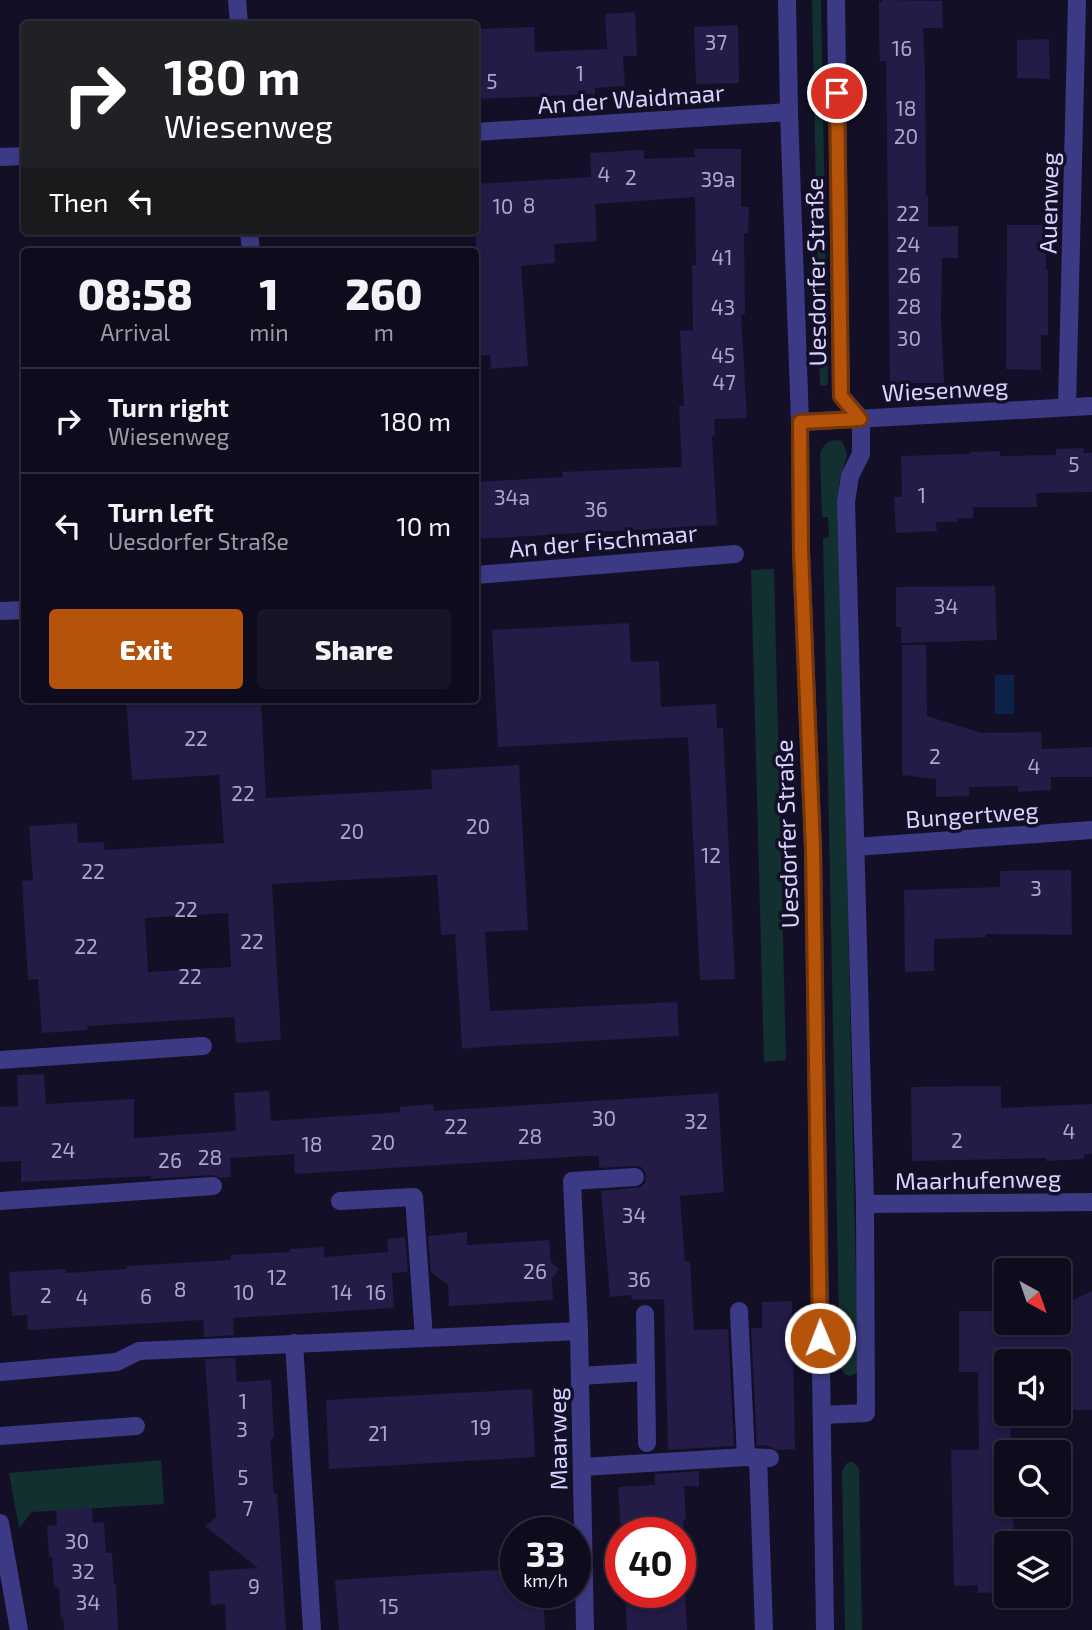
<!DOCTYPE html>
<html lang="en">
<head>
<meta charset="utf-8">
<style>
  :root { --surface:#0e0b1c; --page:#171425; --text:#f1f3f6; --muted:#9b9ba3; --line:#2e2b3b; --accent:#b45309 }
  body { margin:0; font-family:"Exo 2",sans-serif; background:var(--page); color:var(--text); height:100vh; display:flex; flex-direction:column; font-size:26px; white-space:nowrap }
  * { box-sizing:border-box; margin:0 }
  p { font-size:23px; color:var(--muted) }
  .icon { flex:none; width:38px; height:38px; fill:none; stroke:currentColor; stroke-width:2; stroke-linecap:round; stroke-linejoin:round }
  .map { position:relative; flex:1; overflow:hidden }
  .panel { position:absolute; left:21px; top:248px; width:458px; height:455px; display:flex; flex-direction:column; background:var(--surface); border-radius:7px; box-shadow:0 4px 10px #0003,0 0 0 2px var(--line) }
  .panel>* { flex:none }
  .top-card { position:absolute; left:21px; top:21px; width:458px; height:214px; border-radius:7px; box-shadow:0 4px 10px #0003,0 0 0 2px var(--line); background:#202124; color:#fff; overflow:hidden }
  .needle { width:46px; rotate:140deg }
  .tools { position:absolute; left:994px; top:1258px; display:grid; gap:14px }
  .tools a { display:grid; place-items:center; width:77px; height:77px; border-radius:7px; background:var(--surface); box-shadow:0 4px 10px #0003,0 0 0 2px var(--line); font-size:35px }
  .speed { position:absolute; left:500px; top:1517px; display:flex; gap:14px; font-size:35px; font-weight:700; text-align:center }
  .speed>* { display:grid; place-content:center; width:91px; height:91px; border-radius:50%; background:var(--surface); box-shadow:0 4px 10px #0003,0 0 0 2px var(--line); line-height:1 }
  .speed small { font-size:18px; font-weight:400 }
  .speed .limit { border:10px solid #d22; background:#fff; color:#111 }
  .pin { position:absolute; display:grid; place-items:center; width:60px; height:60px; color:#fff; margin:-30px; border:4px solid #fff; border-radius:50%; box-shadow:0 2px 7px #0007 }
  .me { position:absolute; width:77px; margin:-38px; rotate:359deg; stroke-linejoin:round; filter:drop-shadow(0 0 5px #0008) }
  .turn { display:flex; align-items:center; gap:24px; height:147px; padding:0 28px; font-size:32px }
  .turn .icon { width:91px; height:91px; stroke-width:2.5 }
  .turn b { display:block; font-size:49px; line-height:60px }
  .then { display:flex; align-items:center; height:66px; padding:0 28px; background:#0003; gap:14px; font-size:26px }
  .eta { display:flex; justify-content:space-evenly; align-items:center; height:119px; text-align:center }
  .eta b { font-size:42px; font-weight:800; line-height:49px }
  .primary-button { display:flex; gap:14px; margin-top:auto; padding:14px 28px }
  .primary-button a { flex:1; height:80px; border-radius:7px; background:var(--accent); color:#fff; font-size:28px; font-weight:800; line-height:80px; text-align:center }
  .primary-button a+a { background:var(--page); color:var(--text) }
  ul { padding:0; list-style:none }
  li { display:flex; align-items:center; gap:21px; height:105px; padding:0 28px; border-top:2px solid var(--line) }
  li div { flex:1 }
  li b { display:block; font-size:26px }
  li em { font-style:normal }
  .map>svg:first-child { display:block }
  .green { fill:#12302f }
  .water { fill:#0c2248 }
  .building { fill:#241b47; fill-rule:evenodd }
  .lines { fill:none; stroke-linecap:round; stroke-linejoin:round }
  .minor { stroke:#3d3a85; stroke-width:18 }
  .route-casing { stroke:#753606; stroke-width:18 }
  .route { stroke:#b45309; stroke-width:12 }
  .labels { text-anchor:middle; dominant-baseline:central; stroke-width:7; stroke-linejoin:round; paint-order:stroke }
  .number-label { font-size:21px; fill:#aca6d1 }
  .street-label { font-size:24px; fill:#d9d4ff; stroke:#130f26 }
</style>
</head>
<body>
<div class="map">
<svg width="1092" height="1630" viewBox="0 0 1092 1630">
  <rect width="100%" height="100%" fill="#130f26"/>
  <g class="green">
    <polygon points="812,0 821,0 828,381 827,385 822,386 820,385"/>
    <path d="M836,440L842,441L847,454L839,484V504L858,1369L856,1373L850,1376L845,1374L840,1367L823,538L829,537L828,517H822L820,453C824,445 826,441 836,440Z"/>
    <polygon points="774,569 786,1060 764,1062 751,570"/>
    <polygon points="161,1460 164,1504 32,1512 19,1528 9,1473"/>
    <polygon points="853,1462 858,1467 859,1470 862,1630 845,1630 842,1471 847,1463"/>
  </g>
  <rect class="water" x="995" y="675" width="19" height="39"/>
  <g class="building">
    <polygon points="883,0 942,1 943,28 923,28 925,71 926,196 928,196 928,227 958,226 958,258 942,258 941,320 944,383 890,383 886,61 880,61 879,34 879,2 883,2"/>
    <polygon points="635,12 637,56 623,56 625,86 595,88 595,94 476,99 476,29 534,27 535,52 607,49 605,14"/>
    <polygon points="738,25 739,83 696,84 694,27"/>
    <polygon points="1049,39 1050,79 1017,78 1017,40"/>
    <polygon points="694,149 741,149 741,207 749,207 748,233 744,233 745,314 741,315 747,418 714,419 715,435 712,436 717,525 476,539 476,482 563,477 562,472 682,467 679,406 684,406 680,331 693,330 692,265 696,265 695,197 595,204 597,241 554,244 555,263 521,266 528,366 491,369 490,355 476,356 476,184 591,177 590,153 644,150 644,159 695,157"/>
    <polygon points="1007,225 1046,225 1046,270 1048,270 1048,335 1041,335 1041,370 1006,369"/>
    <polygon points="1083,448 1084,453 1092,453 1092,492 1036,493 1037,507 973,507 973,518 957,519 958,522 936,522 937,531 896,533 894,497 902,497 901,456 970,454 970,452 1000,451 1000,456 1056,455 1056,449"/>
    <polygon points="995,586 997,640 901,643 901,627 896,627 896,587"/>
    <polygon points="629,623 631,662 659,661 661,707 716,704 717,728 723,728 735,979 700,980 688,737 498,747 492,630"/>
    <polygon points="902,645 926,645 927,716 982,733 1041,732 1042,749 1092,747 1092,777 1051,777 1051,790 1018,792 1018,786 969,787 969,796 936,797 936,779 902,775"/>
    <path d="M126,700H261L266,798L432,789L431,770L519,765L528,930L485,932L490,1011L677,1002L679,1036L492,1046L462,1049L455,934L441,935L437,875L272,884L281,1040L236,1043L234,1017L87,1026L88,1030L42,1033L38,979L28,980L22,881L33,880L29,826L77,823L78,843L104,842L105,850L224,843L219,775L132,780ZM228,913L231,967L148,972L145,918Z"/>
    <polygon points="1071,870 1072,935 986,934 986,937 934,939 934,971 905,972 904,890 1000,887 1000,871"/>
    <polygon points="44,1074 46,1104 134,1099 134,1138 236,1131 234,1093 269,1091 271,1121 400,1112 400,1107 433,1104 434,1111 718,1093 724,1192 680,1196 685,1261 690,1261 694,1330 728,1329 734,1446 668,1450 664,1299 634,1300 629,1295 610,1297 601,1191 641,1187 645,1183 646,1177 645,1171 641,1167 634,1166 599,1168 599,1156 584,1156 295,1174 294,1154 230,1158 231,1177 221,1178 212,1175 151,1179 151,1176 21,1182 21,1161 0,1162 0,1107 18,1106 17,1075"/>
    <polygon points="1001,1086 1001,1108 1092,1104 1092,1154 1084,1154 1084,1159 1046,1161 1046,1158 912,1161 911,1087"/>
    <polygon points="467,1232 467,1245 549,1240 551,1262 559,1269 552,1279 553,1300 449,1306 448,1285 431,1272 428,1236"/>
    <polygon points="405,1237 408,1272 392,1273 394,1308 233,1318 234,1335 204,1337 203,1320 28,1330 27,1315 12,1316 9,1272 66,1269 66,1273 127,1269 127,1266 231,1260 231,1255 290,1252 290,1249 324,1247 324,1257 388,1252 387,1239"/>
    <polygon points="1092,1291 1092,1410 1059,1410 1059,1362 1006,1362 1006,1414 1010,1414 1011,1452 1006,1452 1006,1510 1013,1510 1014,1539 1006,1539 1006,1592 978,1593 978,1585 954,1586 951,1450 979,1450 978,1372 959,1372 959,1311 1006,1311 1006,1323 1060,1323 1059,1306"/>
    <polygon points="792,1301 795,1449 777,1450 766,1445 757,1446 751,1328 762,1328 762,1302"/>
    <polygon points="235,1358 237,1382 271,1380 274,1437 270,1441 271,1454 274,1494 277,1494 286,1630 226,1630 225,1604 211,1605 209,1571 258,1568 205,1526 216,1517 205,1359"/>
    <polygon points="532,1389 535,1457 329,1469 326,1400"/>
    <polygon points="699,1471 699,1486 684,1486 686,1520 683,1520 684,1533 621,1533 618,1487 655,1485 655,1474"/>
    <polygon points="92,1508 93,1523 104,1522 106,1553 112,1553 114,1584 116,1584 118,1630 64,1630 63,1617 61,1618 59,1588 54,1587 52,1557 49,1557 47,1526 57,1525 56,1510"/>
    <polygon points="516,1569 516,1592 543,1592 545,1630 339,1630 335,1580"/>
    <polygon points="625,1592 685,1592 687,1630 627,1630"/>
  </g>
  <g class="lines">
    <g class="minor">
      <polyline points="237,0 239,24"/>
      <polyline points="787,0 789,112 800,422 801,551 813,849 825,1630"/>
      <polyline points="476,132 789,112"/>
      <polyline points="0,157 24,156"/>
      <polyline points="249,231 251,252"/>
      <polyline points="1067,407 1077,0"/>
      <polyline points="800,422 1092,406"/>
      <polyline points="476,575 735,554"/>
      <polyline points="0,611 24,610"/>
      <polyline points="855,847 1092,830"/>
      <polyline points="0,1060 203,1046"/>
      <polyline points="0,1201 213,1186"/>
      <polyline points="340,1201 414,1197 424,1338"/>
      <polyline points="865,1204 1092,1202"/>
      <polyline points="739,1311 746,1457"/>
      <polyline points="645,1314 647,1443"/>
      <polyline points="294,1343 312,1630"/>
      <polyline points="0,1372 117,1362 139,1351 579,1331"/>
      <polyline points="580,1376 646,1372"/>
      <polyline points="822,1415 866,1413 865,1204 846,502 850,476 861,454 861,419 841,396 836,0"/>
      <polyline points="0,1436 136,1426"/>
      <polyline points="758,1458 764,1630"/>
      <polyline points="582,1467 746,1457 770,1458"/>
      <polyline points="0,1523 19,1630"/>
      <polyline points="585,1630 579,1331 572,1181 635,1177"/>
    </g>
  </g>
  <g class="lines">
    <defs>
      <polyline id="route" points="820,1338 813,849 801,551 800,422 860,419 841,396 837,93"/>
    </defs>
    <use href="#route" class="route-casing"/>
    <use href="#route" class="route"/>
  </g>
  <g class="labels">
    <g class="number-label">
      <text x="716" y="41">37</text>
      <text x="902" y="47">16</text>
      <text x="580" y="72">1</text>
      <text x="492" y="80">5</text>
      <text x="906" y="107">18</text>
      <text x="906" y="135">20</text>
      <text x="604" y="173">4</text>
      <text x="631" y="176">2</text>
      <text x="718" y="178">39a</text>
      <text x="529" y="204">8</text>
      <text x="503" y="205">10</text>
      <text x="908" y="212">22</text>
      <text x="908" y="243">24</text>
      <text x="722" y="256">41</text>
      <text x="909" y="274">26</text>
      <text x="909" y="305">28</text>
      <text x="723" y="306">43</text>
      <text x="909" y="337">30</text>
      <text x="723" y="354">45</text>
      <text x="724" y="381">47</text>
      <text x="1074" y="463">5</text>
      <text x="922" y="494">1</text>
      <text x="512" y="496">34a</text>
      <text x="596" y="508">36</text>
      <text x="946" y="605">34</text>
      <text x="196" y="737">22</text>
      <text x="935" y="755">2</text>
      <text x="1034" y="765">4</text>
      <text x="243" y="792">22</text>
      <text x="478" y="825">20</text>
      <text x="352" y="830">20</text>
      <text x="711" y="854">12</text>
      <text x="93" y="870">22</text>
      <text x="1036" y="887">3</text>
      <text x="186" y="908">22</text>
      <text x="252" y="940">22</text>
      <text x="86" y="945">22</text>
      <text x="190" y="975">22</text>
      <text x="604" y="1117">30</text>
      <text x="696" y="1120">32</text>
      <text x="456" y="1125">22</text>
      <text x="1069" y="1130">4</text>
      <text x="530" y="1135">28</text>
      <text x="957" y="1139">2</text>
      <text x="383" y="1141">20</text>
      <text x="312" y="1143">18</text>
      <text x="63" y="1149">24</text>
      <text x="210" y="1156">28</text>
      <text x="170" y="1159">26</text>
      <text x="634" y="1214">34</text>
      <text x="535" y="1270">26</text>
      <text x="277" y="1276">12</text>
      <text x="639" y="1278">36</text>
      <text x="180" y="1288">8</text>
      <text x="244" y="1291">10</text>
      <text x="342" y="1291">14</text>
      <text x="376" y="1291">16</text>
      <text x="46" y="1294">2</text>
      <text x="146" y="1295">6</text>
      <text x="82" y="1296">4</text>
      <text x="243" y="1400">1</text>
      <text x="481" y="1426">19</text>
      <text x="242" y="1428">3</text>
      <text x="378" y="1432">21</text>
      <text x="243" y="1476">5</text>
      <text x="248" y="1507">7</text>
      <text x="77" y="1540">30</text>
      <text x="83" y="1570">32</text>
      <text x="254" y="1585">9</text>
      <text x="88" y="1601">34</text>
      <text x="389" y="1605">15</text>
    </g>
    <g class="street-label">
      <text transform="translate(631 98) rotate(-4)">An der Waidmaar</text>
      <text transform="translate(1048 203) rotate(-89)">Auenweg</text>
      <text transform="translate(815 272) rotate(-91)">Uesdorfer Straße</text>
      <text transform="translate(945 389) rotate(-3)">Wiesenweg</text>
      <text transform="translate(603 540) rotate(-5)">An der Fischmaar</text>
      <text transform="translate(972 814) rotate(-4)">Bungertweg</text>
      <text transform="translate(786 834) rotate(-92)">Uesdorfer Straße</text>
      <text transform="translate(978 1179) rotate(-1)">Maarhufenweg</text>
      <text transform="translate(557 1439) rotate(-91)">Maarweg</text>
    </g>
  </g>
</svg>
<div class="tools">
<a><svg class="needle" viewBox="-14 -14 28 28"><path d="M0-13l5 13h-10z" fill="#e53935"/><path d="M0 13l5-13h-10z" fill="#9b9ba3"/></svg></a>
<a><svg class="icon" aria-label="sound" viewBox="0 0 24 24"><path d="M4 9h4l5-4v14l-5-4H4zM17 9q2 3 0 6"/></svg></a>
<a><svg class="icon" aria-label="search" viewBox="0 0 24 24"><circle cx="10" cy="10" r="6"/><path d="M15 15l6 6"/></svg></a>
<a><svg class="icon" aria-label="layers" viewBox="0 0 24 24"><path d="M12 4l9 5-9 5-9-5zM3 14l9 5 9-5"/></svg></a>
</div>
<div class="speed"><div>33<small>km/h</small></div><div class="limit">40</div></div>
<div class="pin" style="left:837px;top:93px;background:#d93025"><svg class="icon" aria-label="arrive" viewBox="0 0 24 24"><path d="M6 21V4h12l-3 4 3 4H6"/></svg></div>
<svg class="me" style="left:820px;top:1338px" viewBox="-20 -20 40 40"><circle r="17" fill="#b45309" stroke="#fff" stroke-width="3"/><path d="M0-11L8 9 0 5-8 9z" fill="#fff"/></svg>
<div class="top-card">
<div class="turn"><svg class="icon" aria-label="right" viewBox="0 0 24 24"><path d="M7 20v-9h11M14 6l5 5-5 5"/></svg><div><b>180 m</b>Wiesenweg</div></div>
<div class="then">Then<svg class="icon" aria-label="left" viewBox="0 0 24 24"><path d="M17 20v-9H6M10 6l-5 5 5 5"/></svg></div>
</div>
<section class="panel">
<div class="eta">
<div><b>08:58</b><p>Arrival</p></div>
<div><b>1</b><p>min</p></div>
<div><b>260</b><p>m</p></div>
</div>
<ul>
<li><svg class="icon" aria-label="right" viewBox="0 0 24 24"><path d="M7 20v-9h11M14 6l5 5-5 5"/></svg><div><b>Turn right</b><p>Wiesenweg</p></div><em>180 m</em></li>
<li><svg class="icon" aria-label="left" viewBox="0 0 24 24"><path d="M17 20v-9H6M10 6l-5 5 5 5"/></svg><div><b>Turn left</b><p>Uesdorfer Straße</p></div><em>10 m</em></li>
</ul>
<div class="primary-button"><a>Exit</a><a>Share</a></div>
</section>
</div>
</body>
</html>
